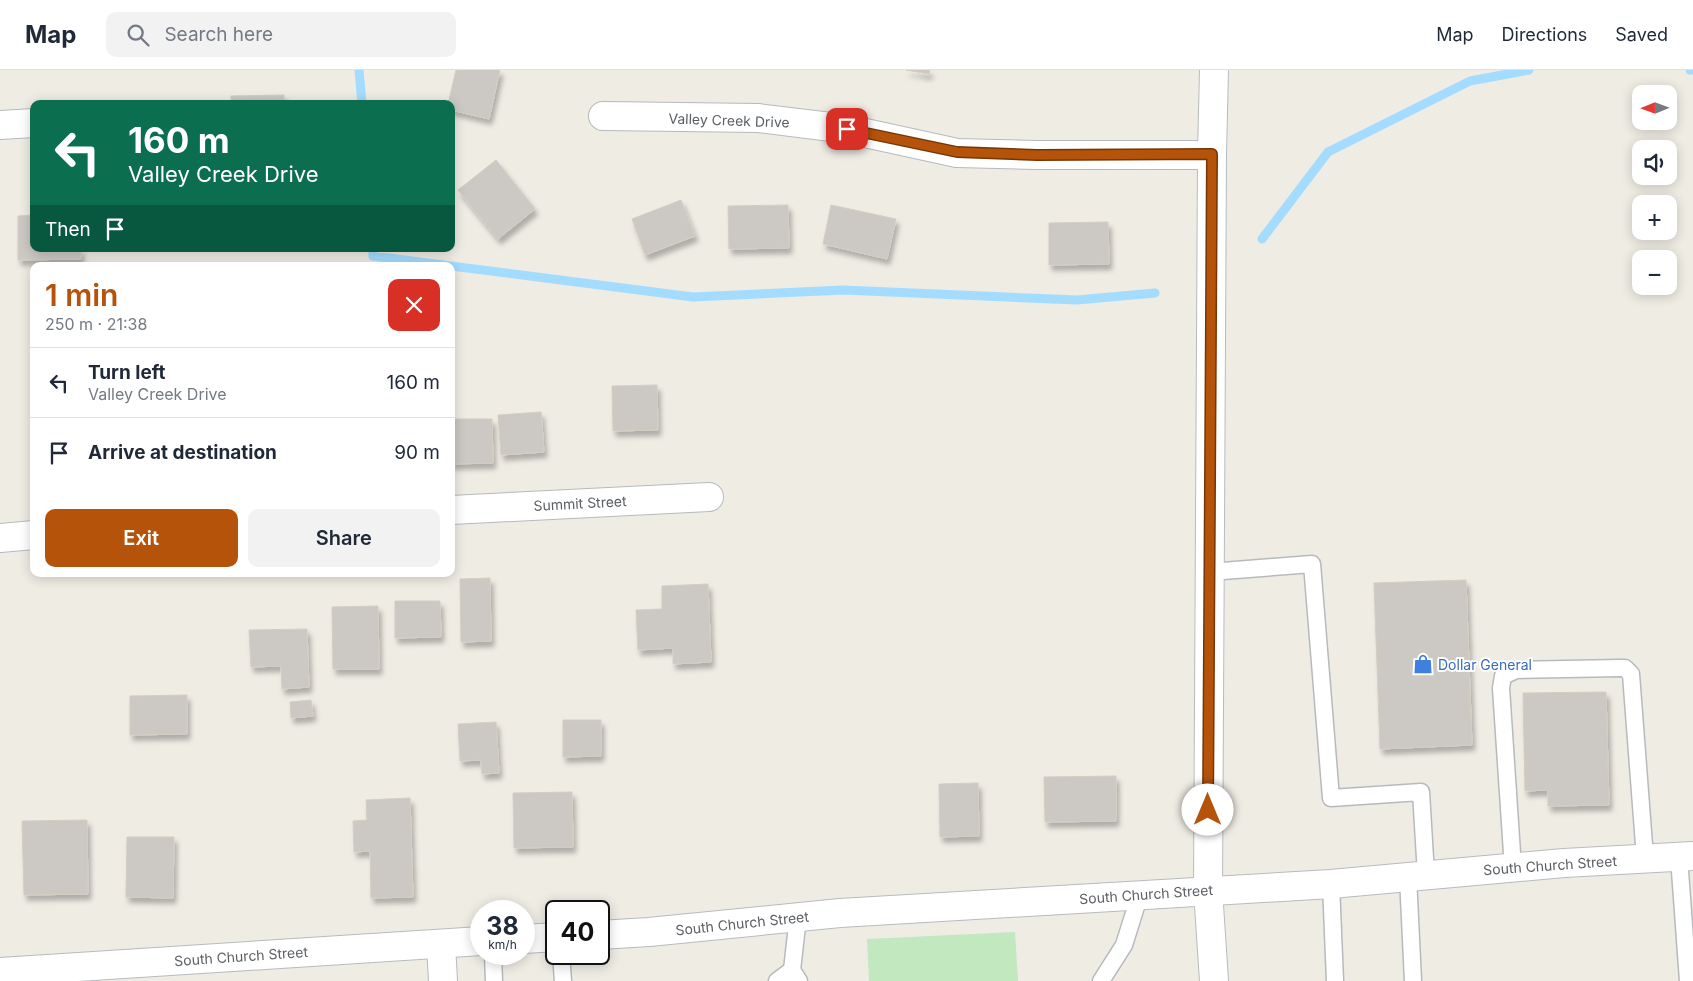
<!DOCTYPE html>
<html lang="en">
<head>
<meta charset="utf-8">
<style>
  :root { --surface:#fff; --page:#f2f2f3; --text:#1f2937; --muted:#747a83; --line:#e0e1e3; --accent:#b45309 }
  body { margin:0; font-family:Inter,sans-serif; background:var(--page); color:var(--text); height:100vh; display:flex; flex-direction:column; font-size:19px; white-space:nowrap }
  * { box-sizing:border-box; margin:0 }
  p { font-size:16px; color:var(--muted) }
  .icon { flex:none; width:28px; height:28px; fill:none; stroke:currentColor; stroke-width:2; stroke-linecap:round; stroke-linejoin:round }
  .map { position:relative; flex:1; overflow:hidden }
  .panel { position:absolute; left:30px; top:192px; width:425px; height:315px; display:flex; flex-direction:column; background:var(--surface); border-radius:10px; box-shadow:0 2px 12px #0003 }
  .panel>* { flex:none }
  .top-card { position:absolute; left:30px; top:30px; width:425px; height:152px; border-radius:10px; box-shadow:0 2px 12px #0003; background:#0b6e4f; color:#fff; overflow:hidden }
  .needle { width:32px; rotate:269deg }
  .buttons { position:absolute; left:1632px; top:15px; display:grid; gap:10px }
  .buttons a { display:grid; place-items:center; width:45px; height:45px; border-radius:10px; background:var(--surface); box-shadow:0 2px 12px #0003; font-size:25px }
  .speed { position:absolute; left:470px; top:830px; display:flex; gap:10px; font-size:25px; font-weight:700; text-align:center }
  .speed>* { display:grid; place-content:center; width:65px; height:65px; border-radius:50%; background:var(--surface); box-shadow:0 2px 12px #0003; line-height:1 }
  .speed small { font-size:12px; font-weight:400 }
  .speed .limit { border:2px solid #111; border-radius:8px; background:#fff; color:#111 }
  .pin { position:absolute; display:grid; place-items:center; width:42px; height:42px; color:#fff; margin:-21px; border-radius:10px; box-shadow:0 2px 8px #0006 }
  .me { position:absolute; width:55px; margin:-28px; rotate:0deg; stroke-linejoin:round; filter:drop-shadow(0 0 4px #0008) }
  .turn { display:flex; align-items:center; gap:18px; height:105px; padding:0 15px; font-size:22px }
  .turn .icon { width:65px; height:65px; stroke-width:2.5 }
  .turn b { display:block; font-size:35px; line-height:42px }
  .then { display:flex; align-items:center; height:48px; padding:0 15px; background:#0003; gap:10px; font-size:19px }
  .round { display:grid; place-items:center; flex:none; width:52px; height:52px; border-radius:10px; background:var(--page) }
  .head { display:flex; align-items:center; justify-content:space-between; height:85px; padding:0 15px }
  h1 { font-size:30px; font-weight:600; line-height:38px; color:var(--accent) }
  .cta { display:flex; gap:10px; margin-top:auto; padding:10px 15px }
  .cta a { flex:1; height:58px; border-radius:10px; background:var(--accent); color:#fff; font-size:20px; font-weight:600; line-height:58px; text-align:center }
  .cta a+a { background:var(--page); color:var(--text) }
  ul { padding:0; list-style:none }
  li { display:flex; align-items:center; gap:15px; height:70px; padding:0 15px; border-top:1px solid var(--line) }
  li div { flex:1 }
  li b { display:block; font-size:19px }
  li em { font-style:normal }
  header { display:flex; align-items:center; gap:30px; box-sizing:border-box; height:70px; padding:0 25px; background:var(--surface); border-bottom:1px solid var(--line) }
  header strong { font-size:24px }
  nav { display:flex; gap:28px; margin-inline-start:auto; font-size:18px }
  .search { width:350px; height:45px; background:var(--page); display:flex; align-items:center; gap:12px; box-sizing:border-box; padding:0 18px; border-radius:10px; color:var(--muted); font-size:19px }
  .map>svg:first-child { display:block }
  .green { fill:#c1e8bf }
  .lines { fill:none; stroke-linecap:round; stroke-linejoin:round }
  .stream { stroke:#a4dcff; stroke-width:9 }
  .building { fill:#ccc8c3; stroke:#d4cdc2; filter:url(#shadow) }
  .lane-casing { stroke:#b6babe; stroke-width:19 }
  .street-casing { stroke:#b6babe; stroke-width:30 }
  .secondary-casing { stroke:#b7bbc0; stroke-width:30 }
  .lane { stroke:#fff; stroke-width:16 }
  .street { stroke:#fff; stroke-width:28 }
  .secondary { stroke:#fff; stroke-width:28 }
  .route-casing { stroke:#753606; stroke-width:12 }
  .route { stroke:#b45309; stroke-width:9 }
  .labels { text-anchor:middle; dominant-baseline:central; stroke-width:4; stroke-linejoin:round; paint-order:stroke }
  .street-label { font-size:14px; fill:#5c6065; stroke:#fff }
  .shop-label { font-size:14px; fill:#366cbe; stroke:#fff; text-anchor:start }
</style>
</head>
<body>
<header>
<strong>Map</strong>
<div class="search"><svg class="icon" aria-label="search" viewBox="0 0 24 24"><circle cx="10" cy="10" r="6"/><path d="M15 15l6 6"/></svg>Search here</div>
<nav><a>Map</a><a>Directions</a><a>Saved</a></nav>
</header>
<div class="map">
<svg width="1693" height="911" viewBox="0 0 1693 911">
  <defs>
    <filter id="shadow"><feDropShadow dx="3" dy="5.5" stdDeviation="2.5" flood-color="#0004"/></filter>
  </defs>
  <rect width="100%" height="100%" fill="#efece4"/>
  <polygon class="green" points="1015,862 1018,911 869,911 867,869"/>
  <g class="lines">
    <g class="stream">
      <polyline points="359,0 362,34"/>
      <polyline points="1690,0 1693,0"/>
      <polyline points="1262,169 1328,82 1470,11 1529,0"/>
      <polyline points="373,179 373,186 693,227 843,220 1077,230 1155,223"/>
    </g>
  </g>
  <g class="building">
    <polygon points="456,0 500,0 489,49 451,40 451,34 448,34"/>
    <polygon points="906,0 930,0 929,4"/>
    <polygon points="284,25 284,34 231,34 231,26"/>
    <polygon points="496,90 535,139 498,169 458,120"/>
    <polygon points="681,130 695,166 645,185 632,149"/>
    <polygon points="788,135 789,178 729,179 728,136"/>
    <polygon points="831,135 896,149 887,189 823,174"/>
    <polygon points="34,145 34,179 81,179 81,189 18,190 18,146"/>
    <polygon points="1108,152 1109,194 1049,195 1049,153"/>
    <polygon points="657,315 658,360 613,361 612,316"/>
    <polygon points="541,342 544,382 501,385 498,345"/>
    <polygon points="451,349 492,349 493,393 451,394"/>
    <polygon points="490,508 491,571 461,572 460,509"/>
    <polygon points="1466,510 1472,675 1380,679 1374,513"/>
    <polygon points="708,514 711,592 673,594 673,578 638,580 636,540 662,539 662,516"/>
    <polygon points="395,531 440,531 441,567 395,568"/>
    <polygon points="378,536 379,599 333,599 332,537"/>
    <polygon points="307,559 309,617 282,619 281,596 251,597 249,560"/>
    <polygon points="1606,622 1609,735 1548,736 1548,720 1525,721 1523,623"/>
    <polygon points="187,625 187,664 130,665 130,626"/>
    <polygon points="311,630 313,646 291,648 290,632"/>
    <polygon points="563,650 601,650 601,686 563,687"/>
    <polygon points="496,652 499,703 482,704 481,690 460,691 458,654"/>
    <polygon points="1116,706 1116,751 1045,752 1044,707"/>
    <polygon points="978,713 979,766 940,767 939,714"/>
    <polygon points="572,722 573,777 514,778 513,723"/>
    <polygon points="410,728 413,827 371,828 370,781 354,782 353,751 367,750 366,730"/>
    <polygon points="87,750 88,824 24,825 22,751"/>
    <polygon points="127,767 174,767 173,828 126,827"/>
  </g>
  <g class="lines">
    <defs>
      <g id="lane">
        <polyline points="1210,502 1312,494 1331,728 1421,722 1426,805"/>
        <polyline points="1679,787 1688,911"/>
        <polyline points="1513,798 1501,618 1503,606 1516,600 1621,598 1625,598 1631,604 1645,788"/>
        <polyline points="1408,807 1413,911"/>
        <polyline points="1331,814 1335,911"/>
        <polyline points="798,847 792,900 799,911"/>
        <polyline points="493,884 494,911"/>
        <polyline points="561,884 563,911"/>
        <polyline points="777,911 792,900"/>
        <polyline points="1101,911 1124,875 1140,824"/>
      </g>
      <g id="street">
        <polyline points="603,46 758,48 847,59 957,83 1037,85 1212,85"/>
        <polyline points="0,55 34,53"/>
        <polyline points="451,440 709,427"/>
        <polyline points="0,468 34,465"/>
        <polyline points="441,874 443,911"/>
      </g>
      <g id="secondary">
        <polyline points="1214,0 1212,85 1208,820 1214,911"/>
        <polyline points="599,865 649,862 840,843 1331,814 1564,793 1693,786"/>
        <polyline points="524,869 556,867"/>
        <polyline points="0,902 481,871"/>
      </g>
    </defs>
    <use href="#lane" class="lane-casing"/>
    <use href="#street" class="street-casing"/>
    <use href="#secondary" class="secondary-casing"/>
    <use href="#lane" class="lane"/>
    <use href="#street" class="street"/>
    <use href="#secondary" class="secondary"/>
  </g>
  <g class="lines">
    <defs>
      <polyline id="route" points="847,59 957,82 1037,85 1212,84 1208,740"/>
    </defs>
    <use href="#route" class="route-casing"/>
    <use href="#route" class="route"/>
  </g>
  <defs>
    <symbol id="shop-bare" viewBox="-9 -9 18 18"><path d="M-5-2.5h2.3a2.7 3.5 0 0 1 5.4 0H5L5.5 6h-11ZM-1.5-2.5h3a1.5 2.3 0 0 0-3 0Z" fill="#3f7fe0" stroke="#fff" stroke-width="2.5" paint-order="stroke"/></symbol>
  </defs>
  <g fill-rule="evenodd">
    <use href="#shop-bare" x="1409" y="580" width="28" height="28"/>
  </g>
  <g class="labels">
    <g class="street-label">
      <text transform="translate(729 50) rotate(2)">Valley Creek Drive</text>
      <text transform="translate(580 433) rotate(-3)">Summit Street</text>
      <text transform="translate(1550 795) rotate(-4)">South Church Street</text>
      <text transform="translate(1146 824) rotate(-4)">South Church Street</text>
      <text transform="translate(742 853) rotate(-6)">South Church Street</text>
      <text transform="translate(241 886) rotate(-4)">South Church Street</text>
    </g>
    <g class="shop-label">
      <text x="1438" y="594">Dollar General</text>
    </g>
  </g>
</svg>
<div class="buttons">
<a><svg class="needle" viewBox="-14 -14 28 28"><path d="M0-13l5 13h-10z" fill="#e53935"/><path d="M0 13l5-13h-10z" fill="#747a83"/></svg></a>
<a><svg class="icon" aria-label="sound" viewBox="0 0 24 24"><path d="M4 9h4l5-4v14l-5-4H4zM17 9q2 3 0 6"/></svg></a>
<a>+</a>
<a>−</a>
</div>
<div class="speed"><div>38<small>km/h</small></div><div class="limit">40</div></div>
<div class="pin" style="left:847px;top:59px;background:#d93025"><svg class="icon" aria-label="arrive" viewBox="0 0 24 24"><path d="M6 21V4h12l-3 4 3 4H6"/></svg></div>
<svg class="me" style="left:1208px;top:740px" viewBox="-20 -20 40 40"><circle r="19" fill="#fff"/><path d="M0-13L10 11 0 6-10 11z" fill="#b45309"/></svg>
<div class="top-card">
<div class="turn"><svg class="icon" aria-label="left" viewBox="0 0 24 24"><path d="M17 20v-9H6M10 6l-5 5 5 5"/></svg><div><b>160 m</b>Valley Creek Drive</div></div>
<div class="then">Then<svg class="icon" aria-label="arrive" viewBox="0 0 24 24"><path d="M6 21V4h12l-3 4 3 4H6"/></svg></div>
</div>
<section class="panel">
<div class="head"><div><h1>1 min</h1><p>250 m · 21:38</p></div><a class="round" style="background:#d93025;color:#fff"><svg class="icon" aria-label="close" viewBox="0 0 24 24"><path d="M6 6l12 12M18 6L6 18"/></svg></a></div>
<ul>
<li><svg class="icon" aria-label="left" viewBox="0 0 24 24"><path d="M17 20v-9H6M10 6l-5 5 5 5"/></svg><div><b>Turn left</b><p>Valley Creek Drive</p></div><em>160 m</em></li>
<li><svg class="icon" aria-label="arrive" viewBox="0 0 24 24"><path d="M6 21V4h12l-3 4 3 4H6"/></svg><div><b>Arrive at destination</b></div><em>90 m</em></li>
</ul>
<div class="cta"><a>Exit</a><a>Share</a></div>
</section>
</div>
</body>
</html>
